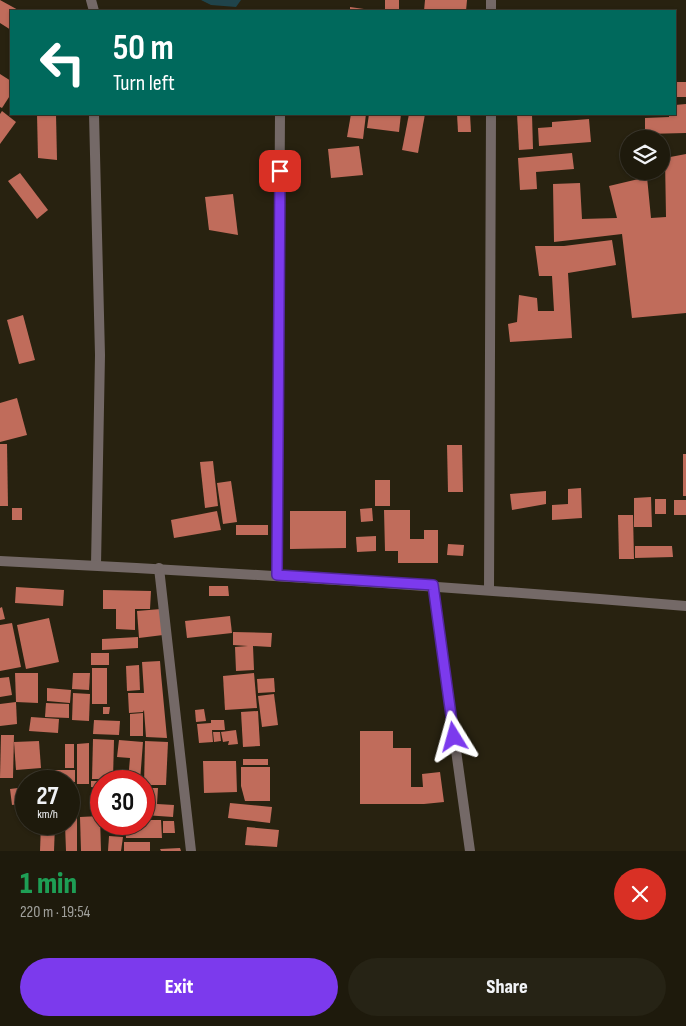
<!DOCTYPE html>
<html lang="en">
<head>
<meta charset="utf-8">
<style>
  :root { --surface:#1e1a0c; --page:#262315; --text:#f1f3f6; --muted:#a1a19d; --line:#3c382d; --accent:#7c3aed }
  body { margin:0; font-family:"Sofia Sans Condensed",sans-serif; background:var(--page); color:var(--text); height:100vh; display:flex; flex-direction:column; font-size:19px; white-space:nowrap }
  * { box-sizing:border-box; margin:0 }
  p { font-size:16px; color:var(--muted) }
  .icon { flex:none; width:28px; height:28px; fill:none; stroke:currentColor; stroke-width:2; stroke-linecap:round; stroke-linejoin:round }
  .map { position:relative; height:851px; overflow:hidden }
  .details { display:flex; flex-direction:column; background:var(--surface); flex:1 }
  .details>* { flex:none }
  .guide { position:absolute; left:10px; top:10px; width:666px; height:105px; border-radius:0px; box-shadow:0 1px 4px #0004,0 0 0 1px var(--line); background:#00695c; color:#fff; overflow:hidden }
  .controls { position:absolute; left:620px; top:130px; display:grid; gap:10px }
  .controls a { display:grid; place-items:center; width:50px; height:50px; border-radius:50%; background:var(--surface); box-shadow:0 1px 4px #0004,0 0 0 1px var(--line); font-size:25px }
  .speed { position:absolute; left:15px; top:770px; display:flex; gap:10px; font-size:25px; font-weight:700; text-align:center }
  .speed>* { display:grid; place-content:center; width:65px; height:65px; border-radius:50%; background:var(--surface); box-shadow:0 1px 4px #0004,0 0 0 1px var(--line); line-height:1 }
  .speed small { font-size:12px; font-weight:400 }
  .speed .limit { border:8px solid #d22; background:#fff; color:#111 }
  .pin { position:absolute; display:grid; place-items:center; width:42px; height:42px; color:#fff; margin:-21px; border-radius:10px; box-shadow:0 2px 8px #0006 }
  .me { position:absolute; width:55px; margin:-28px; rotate:352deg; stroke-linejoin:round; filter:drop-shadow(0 0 4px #0008) }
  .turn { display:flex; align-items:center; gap:18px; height:105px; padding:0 20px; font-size:22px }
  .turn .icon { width:65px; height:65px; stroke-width:2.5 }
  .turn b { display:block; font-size:35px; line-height:42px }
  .round { display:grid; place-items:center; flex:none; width:52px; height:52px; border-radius:26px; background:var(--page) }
  .headline { display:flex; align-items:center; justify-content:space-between; height:85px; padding:0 20px }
  h1 { font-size:30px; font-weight:800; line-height:38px; color:#1e9e55 }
  .cta { display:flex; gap:10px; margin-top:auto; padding:10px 20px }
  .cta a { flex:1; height:58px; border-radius:30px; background:var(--accent); color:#fff; font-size:20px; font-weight:800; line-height:58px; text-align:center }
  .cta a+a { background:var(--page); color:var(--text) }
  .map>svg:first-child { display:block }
  .water { fill:#1f444b }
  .building { fill:#c06c5b }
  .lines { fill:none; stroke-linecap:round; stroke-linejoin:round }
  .minor { stroke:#746967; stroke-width:10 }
  .route-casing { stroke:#51269a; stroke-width:12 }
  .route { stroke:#7c3aed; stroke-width:9 }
</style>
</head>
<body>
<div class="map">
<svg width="686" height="851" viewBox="0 0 686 851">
  <rect width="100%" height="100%" fill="#282210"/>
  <polygon class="water" points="201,0 241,0 236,7 211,5"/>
  <g class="building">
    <polygon points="0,0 20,11 11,11 11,30 0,23"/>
    <rect x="385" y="0" width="14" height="10"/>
    <polygon points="425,0 467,0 466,11 424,11"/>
    <polygon points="350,7 371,10 371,11 350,11"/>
    <polygon points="0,74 11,81 11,94 2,108 0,107"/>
    <rect x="675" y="82" width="11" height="15"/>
    <polygon points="686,104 686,133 645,134 645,118 669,117 669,114 675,114 675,105"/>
    <polygon points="2,111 16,122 0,144 0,114"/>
    <polygon points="37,114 56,114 57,160 38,158"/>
    <polygon points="351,114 366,114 363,139 347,137"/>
    <polygon points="369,114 401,114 399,132 367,128"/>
    <polygon points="409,114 425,114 418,153 402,150"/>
    <polygon points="457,114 470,114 471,132 458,132"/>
    <polygon points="517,114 532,114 533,149 519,150"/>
    <polygon points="589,119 591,142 539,146 538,128 552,127 552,122"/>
    <polygon points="359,146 363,175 331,178 328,149"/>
    <polygon points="572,153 574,169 536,172 537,189 520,190 518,158"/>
    <polygon points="686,154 686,313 632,318 622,234 554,242 553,184 580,183 582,219 617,218 609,186 647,177 651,218 666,217 665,158"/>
    <polygon points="20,173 48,210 37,219 8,181"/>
    <polygon points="233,194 238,235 209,230 205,197"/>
    <polygon points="612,240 616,265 568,273 572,338 510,342 508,324 517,322 519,295 537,298 538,311 554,311 552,276 539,276 535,246 564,246"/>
    <polygon points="23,315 35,360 19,364 7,320"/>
    <polygon points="17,398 27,435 0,442 0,403"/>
    <polygon points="0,444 7,444 8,506 0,506"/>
    <polygon points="447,445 462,445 463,492 448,492"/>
    <rect x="683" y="454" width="3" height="42"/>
    <polygon points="213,461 218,506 205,508 200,462"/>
    <rect x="375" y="480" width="15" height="26"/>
    <polygon points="231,481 237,522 223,524 217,483"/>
    <polygon points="581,488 582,518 552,520 552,505 568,504 568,489"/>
    <polygon points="546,491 546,504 512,510 510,494"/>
    <polygon points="651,497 652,527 634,527 634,498"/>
    <rect x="655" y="499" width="11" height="15"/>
    <rect x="674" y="500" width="12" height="15"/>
    <rect x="12" y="508" width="10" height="12"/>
    <polygon points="372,508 373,521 361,522 360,509"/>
    <polygon points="384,510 410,510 410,539 424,539 424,530 438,530 438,563 398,563 398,551 385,551"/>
    <polygon points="217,511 221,530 174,538 171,520"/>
    <polygon points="290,511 346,511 346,548 290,549"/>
    <polygon points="618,515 633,515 634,559 619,559"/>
    <rect x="236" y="525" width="32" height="10"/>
    <polygon points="376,536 376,551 357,552 356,537"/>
    <polygon points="448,544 464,545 463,556 447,555"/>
    <polygon points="635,546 672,546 673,557 635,558"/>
    <polygon points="209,586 228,586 229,596 209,596"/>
    <polygon points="16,587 64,590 63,606 15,603"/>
    <polygon points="103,590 151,591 150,609 135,609 135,630 116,629 116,609 103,609"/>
    <polygon points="2,607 5,619 0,620 0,608"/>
    <polygon points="161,609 163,635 139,638 137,611"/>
    <polygon points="230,616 232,633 187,638 185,621"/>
    <polygon points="49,618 59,662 26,669 17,625"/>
    <polygon points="12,623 21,667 0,671 0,625"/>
    <polygon points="233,632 272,633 271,647 253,646 254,670 236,671 235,647 248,646 233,645"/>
    <polygon points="138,637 138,648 102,650 102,639"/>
    <rect x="91" y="653" width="18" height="12"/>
    <polygon points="160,661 161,674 167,738 146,737 144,710 143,712 129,713 128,693 144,693 142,662"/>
    <polygon points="139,665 140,690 127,691 126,666"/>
    <rect x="92" y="668" width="15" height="36"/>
    <polygon points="15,673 38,673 38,703 16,702"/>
    <polygon points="73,673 90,673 89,690 72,689"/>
    <polygon points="254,673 257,708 225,710 223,676"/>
    <polygon points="9,677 12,695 0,697 0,678"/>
    <polygon points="274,678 275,692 258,693 257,679"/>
    <polygon points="47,688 71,690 70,703 47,701"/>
    <polygon points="73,693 90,694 89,721 72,720"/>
    <polygon points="274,694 278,725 262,727 258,696"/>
    <polygon points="16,702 17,724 0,726 0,704"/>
    <polygon points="46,703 69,704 69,718 45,717"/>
    <polygon points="103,707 110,707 109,714 103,714"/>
    <polygon points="204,709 206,721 196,722 195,710"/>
    <polygon points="258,711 260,746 243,747 241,712"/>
    <polygon points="143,713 143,736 130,736 130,714"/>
    <polygon points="31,717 59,719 58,733 29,731"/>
    <polygon points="94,720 120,721 119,735 93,734"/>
    <polygon points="211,720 224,720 225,730 212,730 213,742 199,743 197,724 211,723"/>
    <polygon points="236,730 238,744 228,745 229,741 223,742 221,732"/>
    <polygon points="360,731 393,731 393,748 411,748 411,787 423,787 422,774 440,772 444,802 424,804 360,804"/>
    <polygon points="213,732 220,732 221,741 214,742"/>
    <polygon points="1,735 14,735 13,778 0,778"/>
    <polygon points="93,739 114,740 113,779 92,779"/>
    <polygon points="119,740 143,742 140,781 128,781 130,758 117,757"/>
    <polygon points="39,741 41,768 16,770 14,742"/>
    <polygon points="145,741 168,742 166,785 144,785"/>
    <polygon points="89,743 89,784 77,784 77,744"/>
    <rect x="65" y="744" width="9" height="24"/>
    <rect x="243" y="759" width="25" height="6"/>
    <polygon points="203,761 236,761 237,792 204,793"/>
    <polygon points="241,767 270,767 270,801 245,801 241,786"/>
    <polygon points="51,770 75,770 75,782 42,781 42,773 51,773"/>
    <polygon points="91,781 101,781 101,788 91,787"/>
    <rect x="69" y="783" width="2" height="14"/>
    <polygon points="26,787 26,803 12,805 10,789"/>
    <polygon points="144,788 158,788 157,804 174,805 173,817 144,815"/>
    <rect x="91" y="794" width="10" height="15"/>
    <polygon points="230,803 272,807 270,823 228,818"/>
    <polygon points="100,816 101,851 81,851 80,817"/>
    <polygon points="77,818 77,851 66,851 65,824 69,824 69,819"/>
    <polygon points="144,820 161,820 162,838 126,838 125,824 144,824"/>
    <polygon points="163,821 174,821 175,833 163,833"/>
    <polygon points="41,824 55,824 54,851 40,851"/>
    <polygon points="247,827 279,830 277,847 245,845"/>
    <polygon points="109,836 123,837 121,851 108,851"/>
    <rect x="124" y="842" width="26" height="9"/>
    <polygon points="180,848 181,851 161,851 160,849"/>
  </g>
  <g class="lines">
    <g class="minor">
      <polyline points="91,0 94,11"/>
      <polyline points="491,11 491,0"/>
      <polyline points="94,114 100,355 96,565"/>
      <path d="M0,561C229,572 457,587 686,606"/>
      <polyline points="159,568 191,851"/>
      <polyline points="277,575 280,114"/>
      <polyline points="433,585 470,851"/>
      <polyline points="489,589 491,114"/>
    </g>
  </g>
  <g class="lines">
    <defs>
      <polyline id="route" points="280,171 277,575 433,585 454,737"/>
    </defs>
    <use href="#route" class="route-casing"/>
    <use href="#route" class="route"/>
  </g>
</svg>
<div class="controls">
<a><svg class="icon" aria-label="layers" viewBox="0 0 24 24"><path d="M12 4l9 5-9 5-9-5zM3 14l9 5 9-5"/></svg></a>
</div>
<div class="speed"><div>27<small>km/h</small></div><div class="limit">30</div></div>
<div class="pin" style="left:280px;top:171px;background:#d93025"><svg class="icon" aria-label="arrive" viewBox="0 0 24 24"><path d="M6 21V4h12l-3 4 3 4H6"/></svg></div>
<svg class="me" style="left:454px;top:737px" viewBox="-20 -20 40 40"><path d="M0-17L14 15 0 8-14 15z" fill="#7c3aed" stroke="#fff" stroke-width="4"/></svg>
<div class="guide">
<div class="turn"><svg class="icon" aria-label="left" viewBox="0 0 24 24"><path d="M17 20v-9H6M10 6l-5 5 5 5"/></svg><div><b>50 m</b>Turn left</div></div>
</div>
</div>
<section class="details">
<div class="headline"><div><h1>1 min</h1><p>220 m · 19:54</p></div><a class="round" style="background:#d93025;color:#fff"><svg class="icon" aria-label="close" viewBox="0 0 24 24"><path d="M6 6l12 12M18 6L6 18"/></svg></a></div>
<div class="cta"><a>Exit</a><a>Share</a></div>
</section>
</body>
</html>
